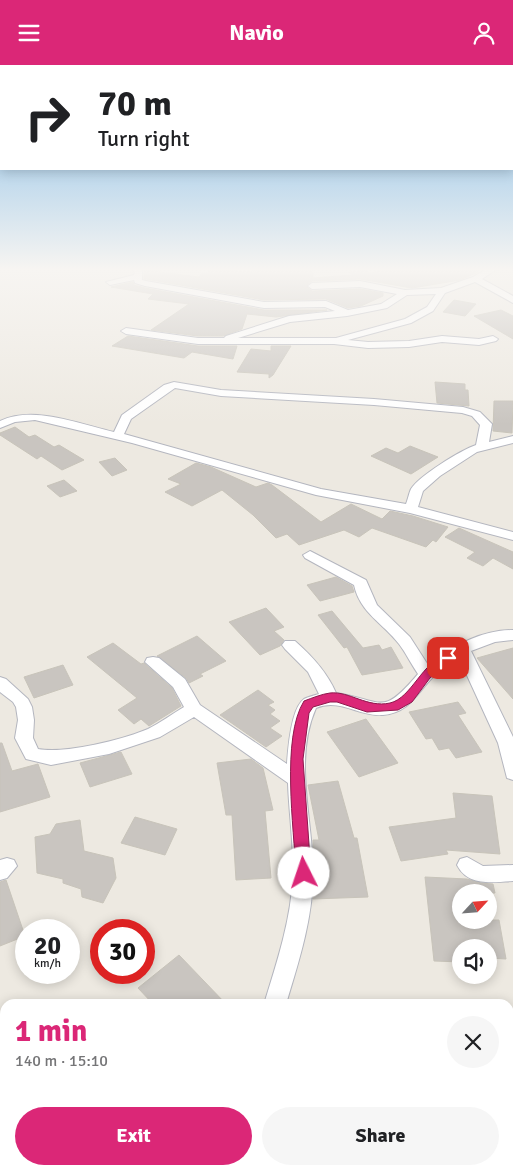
<!DOCTYPE html>
<html lang="en">
<head>
<meta charset="utf-8">
<style>
  :root { --surface:#fff; --page:#f6f6f6; --text:#202124; --muted:#757577; --accent:#db2777 }
  body { margin:0; font-family:Signika,sans-serif; background:var(--page); color:var(--text); height:100vh; display:flex; flex-direction:column; font-size:19px; white-space:nowrap }
  * { box-sizing:border-box; margin:0 }
  p { font-size:16px; color:var(--muted) }
  .icon { flex:none; width:28px; height:28px; fill:none; stroke:currentColor; stroke-width:2; stroke-linecap:round; stroke-linejoin:round }
  .map { position:relative; flex:1; overflow:hidden }
  .sheet { position:absolute; left:0px; top:934px; width:514px; height:176px; display:flex; flex-direction:column; background:var(--surface); border-radius:15px 15px 0 0; box-shadow:0 2px 12px #0003 }
  .sheet>* { flex:none }
  .banner { position:absolute; left:0px; top:0px; width:514px; height:105px; box-shadow:0 2px 12px #0003; background:#fff; color:var(--text); overflow:hidden }
  .needle { width:32px; rotate:64deg }
  .fabs { position:absolute; left:452px; top:819px; display:grid; gap:10px }
  .fabs a { display:grid; place-items:center; width:45px; height:45px; border-radius:50%; background:var(--surface); box-shadow:0 2px 12px #0003; font-size:25px }
  .speed { position:absolute; left:15px; top:854px; display:flex; gap:10px; font-size:25px; font-weight:700; text-align:center }
  .speed>* { display:grid; place-content:center; width:65px; height:65px; border-radius:50%; background:var(--surface); box-shadow:0 2px 12px #0003; line-height:1 }
  .speed small { font-size:12px; font-weight:400 }
  .speed .limit { border:8px solid #d22; background:#fff; color:#111 }
  .pin { position:absolute; display:grid; place-items:center; width:42px; height:42px; color:#fff; margin:-21px; border-radius:10px; box-shadow:0 2px 8px #0006 }
  .me { position:absolute; width:55px; margin:-28px; rotate:356deg; stroke-linejoin:round; filter:drop-shadow(0 0 4px #0008) }
  .turn { display:flex; align-items:center; gap:18px; height:105px; padding:0 15px; font-size:22px }
  .turn .icon { width:65px; height:65px; stroke-width:2.5 }
  .turn b { display:block; font-size:35px; line-height:42px }
  .round { display:grid; place-items:center; flex:none; width:52px; height:52px; border-radius:26px; background:var(--page) }
  .summary { display:flex; align-items:center; justify-content:space-between; height:85px; padding:0 15px }
  h1 { font-size:30px; font-weight:700; line-height:38px; color:var(--accent) }
  .button { display:flex; gap:10px; margin-top:auto; padding:10px 15px }
  .button a { flex:1; height:58px; border-radius:30px; background:var(--accent); color:#fff; font-size:20px; font-weight:700; line-height:58px; text-align:center }
  .button a+a { background:var(--page); color:var(--text) }
  header { display:flex; justify-content:space-between; align-items:center; height:65px; padding:0 15px; background:var(--accent); color:#fff; font-size:22px; font-weight:700 }
  .map>svg:first-child { display:block }
  .building { fill:#c9c5c0; stroke:#c8c4ba }
  .lines { fill:none; stroke-linecap:round; stroke-linejoin:round }
  .minor-casing { stroke:#b4b6bf; stroke-width:2 }
  .minor { fill:#fff; fill-rule:evenodd }
  .route { fill:#db2777; stroke:#8e194d }
</style>
</head>
<body>
<header><svg class="icon" aria-label="menu" viewBox="0 0 24 24"><path d="M4 6h16M4 12h16M4 18h16"/></svg>Navio<svg class="icon" aria-label="person" viewBox="0 0 24 24"><circle cx="12" cy="8" r="4"/><path d="M4 21q1-7 8-7t8 7"/></svg></header>
<div class="map">
<svg width="513" height="1109" viewBox="0 0 513 1109">
  <rect width="100%" height="100%" fill="#ede9e1"/>
  <g class="building">
    <polygon points="144,204 160,205 159,207 199,212 201,209 207,209 210,204 254,207 253,204 313,204 313,213 352,210 349,207 366,205 368,208 390,204 478,204 478,207 460,215 412,223 360,214 312,216 307,220 307,222 312,226 360,224 383,228 383,231 361,241 348,243 326,234 264,235 146,214 144,214"/>
    <polygon points="133,217 134,220 145,223 264,245 327,245 276,252 247,249 242,264 223,271 198,271 151,265 189,239 148,234 153,229 111,222"/>
    <polygon points="454,235 476,239 465,251 443,247"/>
    <polygon points="501,245 513,251 513,274 474,251"/>
    <polygon points="128,271 198,281 237,281 233,294 192,287 184,293 112,281"/>
    <polygon points="271,281 291,281 273,310 269,313 269,309 237,307 251,284 271,286"/>
    <polygon points="435,317 465,319 465,325 468,325 469,341 437,338"/>
    <polygon points="494,336 513,336 512,368 493,366"/>
    <polygon points="15,362 29,372 35,370 54,382 59,380 84,395 62,405 41,391 37,394 0,370 0,368"/>
    <polygon points="410,381 438,392 411,409 371,391 386,383 398,388"/>
    <polygon points="115,393 127,405 112,411 99,397"/>
    <polygon points="196,398 211,402 256,422 268,418 272,420 321,457 351,439 382,454 390,446 413,451 448,462 436,477 433,475 426,482 372,463 359,472 344,465 299,480 287,469 276,473 253,450 222,425 192,441 165,427 181,419 168,414"/>
    <polygon points="64,415 77,426 60,432 47,421"/>
    <polygon points="459,463 513,487 513,504 493,493 483,501 467,493 475,487 445,472"/>
    <polygon points="336,512 352,521 354,527 320,536 307,520"/>
    <polygon points="266,543 284,562 274,566 284,575 280,581 260,590 229,557"/>
    <polygon points="332,546 363,583 379,580 382,585 391,582 403,603 362,610 347,582 344,583 318,550"/>
    <polygon points="197,571 226,596 200,609 203,611 189,618 186,613 157,591"/>
    <polygon points="113,578 141,599 144,598 172,623 181,641 149,661 141,654 134,659 118,645 137,633 87,592"/>
    <polygon points="513,583 513,634 477,593"/>
    <polygon points="63,600 73,620 34,633 24,612"/>
    <polygon points="258,625 274,637 268,640 275,645 270,649 280,656 270,663 282,671 266,682 220,650"/>
    <polygon points="458,637 466,648 458,650 482,687 456,693 449,683 439,685 432,673 426,674 409,647"/>
    <polygon points="366,654 398,698 359,712 327,667"/>
    <polygon points="0,678 2,678 12,706 38,699 50,732 0,747"/>
    <polygon points="121,687 132,709 90,722 80,698"/>
    <polygon points="251,694 263,703 273,745 265,746 271,813 236,815 232,750 226,750 217,698"/>
    <polygon points="338,716 354,773 357,773 368,832 313,834 315,808 313,775 319,775 308,720"/>
    <polygon points="453,728 492,731 500,789 446,785 448,789 401,796 389,762 456,753"/>
    <polygon points="135,752 177,764 165,790 121,778"/>
    <polygon points="80,755 84,786 113,793 116,813 103,838 82,832 81,824 63,818 63,814 37,808 35,772 50,769 56,759"/>
    <polygon points="425,812 467,814 481,818 493,819 495,828 461,828 461,855 499,855 506,894 489,893 489,882 461,882 461,897 434,896"/>
    <polygon points="6,815 25,871 0,881 0,817"/>
    <polygon points="179,890 226,939 153,939 138,923"/>
  </g>
  <g class="lines">
    <defs>
      <g id="minor">
        <path d="M132,204H142V215L146,216L264,237L326,236L348,245L381,239L397,229L360,222L312,224L308,221L312,218L360,216L405,225L441,223L473,212L487,204H497L482,214L513,231V238L475,217L445,228L433,246L411,258L348,275L368,277L409,276L442,271L479,274L493,271L498,274L496,276L479,280L442,277L409,282L368,283L334,279H198L126,269L121,266L126,263L198,273H224L226,271L289,251L335,246L325,242L264,243L145,221L135,218L134,215L110,220L106,217L134,210L135,207ZM436,229L427,242L405,254L336,273H238L290,257L347,251L387,243L407,230Z"/>
        <path d="M174,317L221,325L374,334L463,342L480,347L492,359L489,377L513,371V378L477,387L440,411L423,426L418,442L513,467V475L410,448L316,430L132,378L35,355L15,357L0,363V356C34,340 79,359 114,367L122,350L164,320ZM175,323L221,331L374,340L462,348L472,351L480,360L476,380C461,385 419,411 411,424C409,428 408,434 406,439L321,424L124,369L131,354Z"/>
        <path d="M310,486L366,515L377,540L410,572L428,600C452,581 482,565 513,565V575L495,577L471,586L513,672V715L507,713L498,678L459,593C449,599 439,606 431,614C416,630 408,648 383,650C359,652 340,633 316,643C293,695 313,753 313,808C313,853 299,896 286,939H264C277,897 291,855 293,811C294,780 289,749 288,718L194,652L160,672L109,689L51,700L26,694L15,673L18,655L16,642L13,637L0,627V612L6,614L28,634L32,642L34,655L33,673L38,684C65,689 122,675 148,664C160,658 172,649 184,642L173,622L145,597L147,593L153,592L159,593L185,614L200,640L287,699C288,684 291,643 304,634C308,632 315,630 319,629L308,607L285,584L282,580L285,576H295C312,591 327,607 336,628C383,635 381,653 418,609C411,599 406,588 399,579C383,558 360,548 354,520L305,493L303,490Z"/>
        <path d="M467,792L483,801L513,800V816C493,817 468,822 457,800L460,794Z"/>
        <polygon points="7,793 14,795 17,801 7,813 0,815 0,795"/>
        <polygon points="163,1105 190,1105 188,1109 161,1109"/>
      </g>
    </defs>
    <use href="#minor" class="minor-casing"/>
    <use href="#minor" class="minor"/>
  </g>
  <linearGradient id="sky" x2="0" y2="1"><stop stop-color="#7eb9e6"/><stop offset="0.57" stop-color="#f7f5f2"/><stop offset="1" stop-color="#f7f5f2" stop-opacity="0"/></linearGradient>
  <rect width="513" height="359" fill="url(#sky)"/>
  <path class="route" d="M448,589L453,593L452,596L430,613L412,637L398,645L367,647L337,637H330L313,642L309,648L303,694L311,808L309,813L304,815L298,813L296,808C294,763 281,673 304,636C312,633 322,629 330,628C350,626 367,643 390,638C412,633 422,596 448,589Z"/>
</svg>
<div class="fabs">
<a><svg class="needle" viewBox="-14 -14 28 28"><path d="M0-13l5 13h-10z" fill="#e53935"/><path d="M0 13l5-13h-10z" fill="#757577"/></svg></a>
<a><svg class="icon" aria-label="sound" viewBox="0 0 24 24"><path d="M4 9h4l5-4v14l-5-4H4zM17 9q2 3 0 6"/></svg></a>
</div>
<div class="speed"><div>20<small>km/h</small></div><div class="limit">30</div></div>
<div class="pin" style="left:448px;top:593px;background:#d93025"><svg class="icon" aria-label="arrive" viewBox="0 0 24 24"><path d="M6 21V4h12l-3 4 3 4H6"/></svg></div>
<svg class="me" style="left:304px;top:808px" viewBox="-20 -20 40 40"><circle r="19" fill="#fff"/><path d="M0-13L10 11 0 6-10 11z" fill="#db2777"/></svg>
<div class="banner">
<div class="turn"><svg class="icon" aria-label="right" viewBox="0 0 24 24"><path d="M7 20v-9h11M14 6l5 5-5 5"/></svg><div><b>70 m</b>Turn right</div></div>
</div>
<section class="sheet">
<div class="summary"><div><h1>1 min</h1><p>140 m · 15:10</p></div><a class="round"><svg class="icon" aria-label="close" viewBox="0 0 24 24"><path d="M6 6l12 12M18 6L6 18"/></svg></a></div>
<div class="button"><a>Exit</a><a>Share</a></div>
</section>
</div>
</body>
</html>
